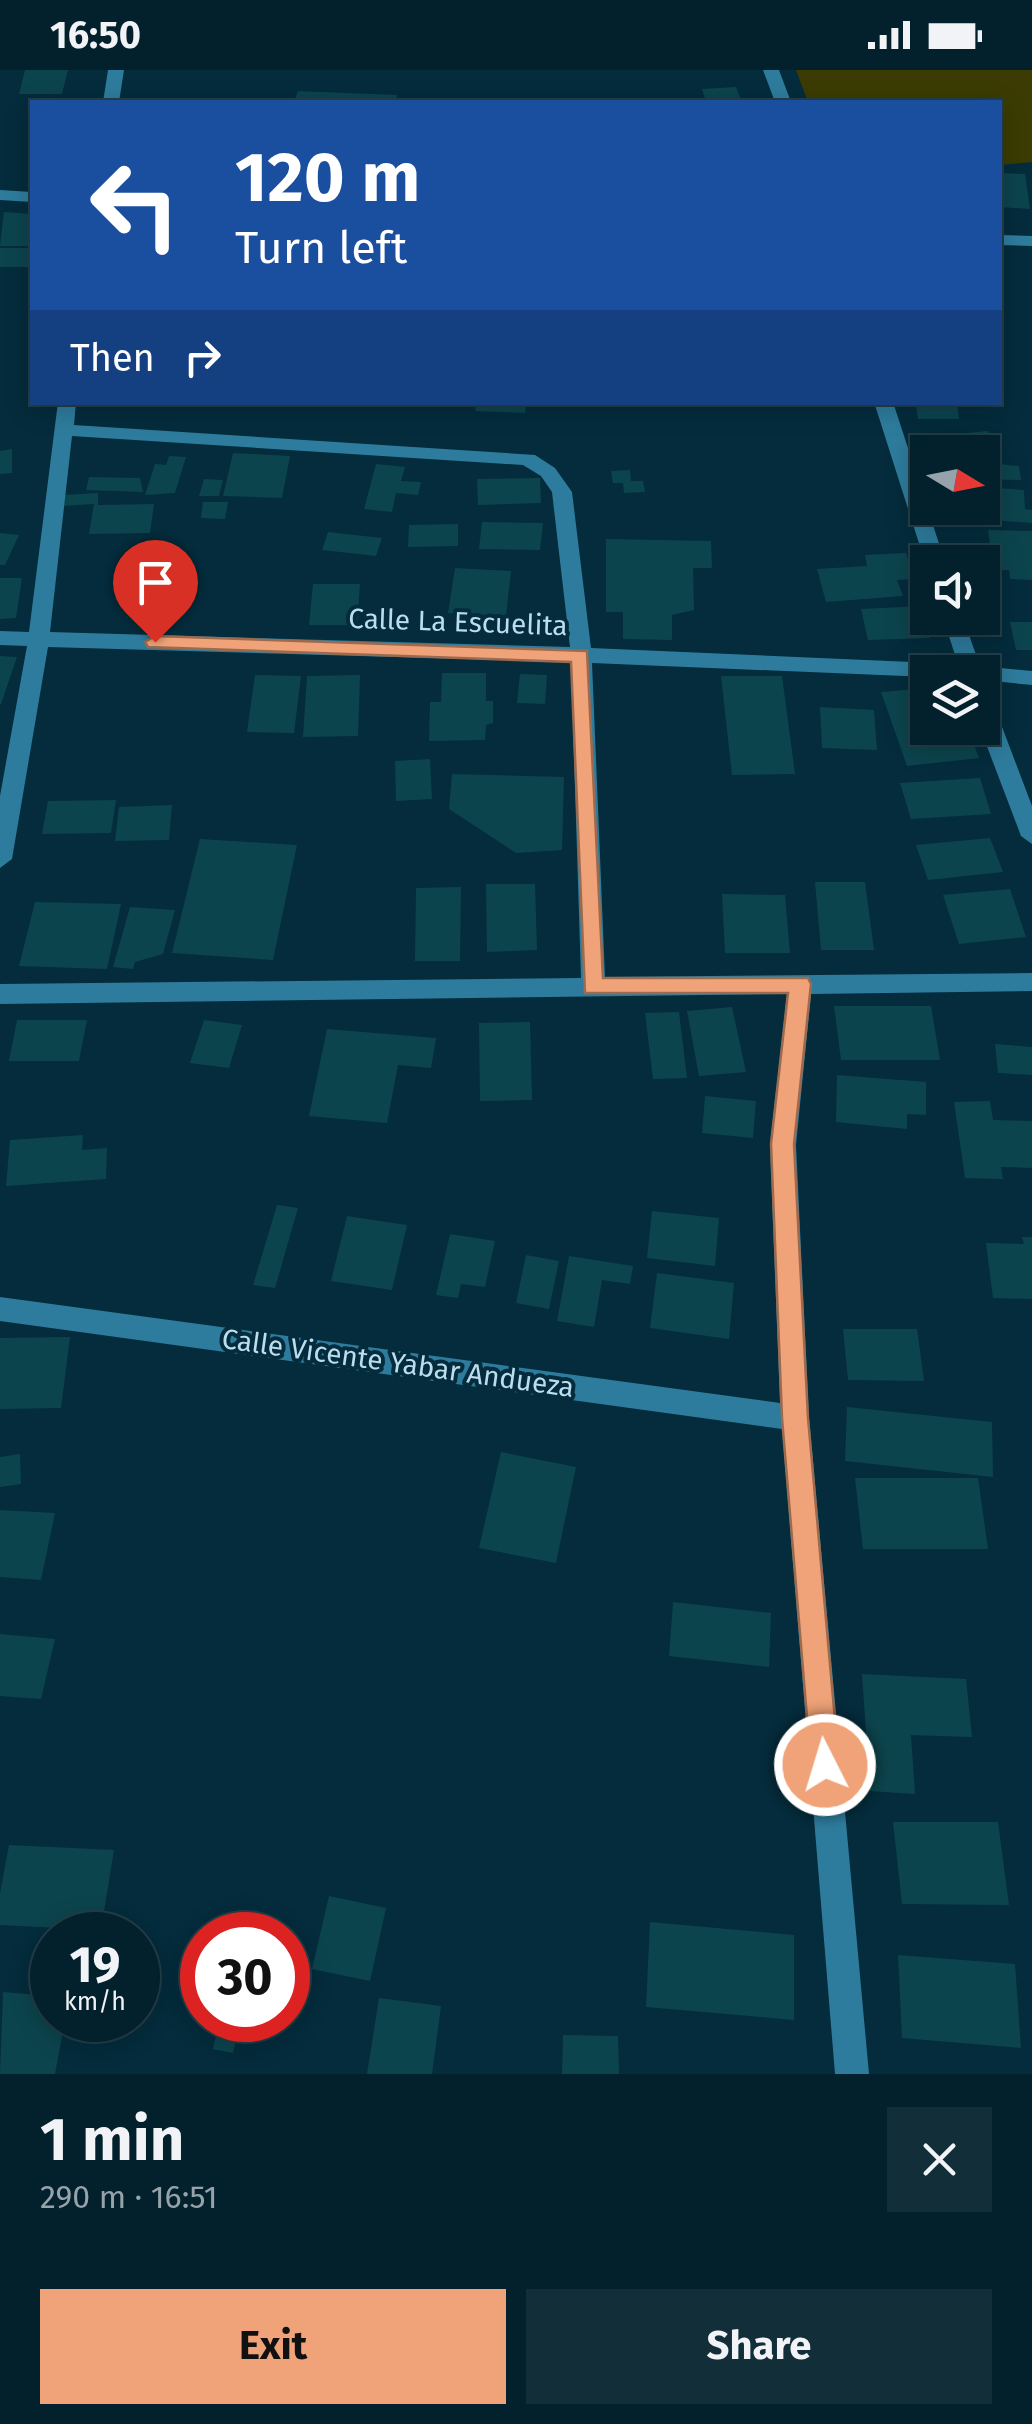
<!DOCTYPE html>
<html lang="en">
<head>
<meta charset="utf-8">
<style>
  :root { --surface:#03212d; --page:#112e39; --text:#f1f3f6; --muted:#97a3aa; --line:#243e49; --accent:#f0a378 }
  body { margin:0; font-family:"Fira Sans",sans-serif; background:var(--page); color:var(--text); height:100vh; display:flex; flex-direction:column; font-size:38px; white-space:nowrap }
  * { box-sizing:border-box; margin:0 }
  p { font-size:32px; color:var(--muted) }
  .icon { flex:none; width:55px; height:55px; fill:none; stroke:currentColor; stroke-width:2; stroke-linecap:round; stroke-linejoin:round }
  .map { position:relative; height:2004px; overflow:hidden }
  .drawer { display:flex; flex-direction:column; background:var(--surface); flex:1 }
  .drawer>* { flex:none }
  .top-card { position:absolute; left:30px; top:30px; width:972px; height:305px; border-radius:0px; box-shadow:0 5px 25px #0003,0 0 0 2px var(--line); background:#1a4fa0; color:#fff; overflow:hidden }
  .needle { width:65px; rotate:100deg }
  .fabs { position:absolute; left:910px; top:365px; display:grid; gap:20px }
  .fabs a { display:grid; place-items:center; width:90px; height:90px; border-radius:0px; background:var(--surface); box-shadow:0 5px 25px #0003,0 0 0 2px var(--line); font-size:50px }
  .speed { position:absolute; left:30px; top:1842px; display:flex; gap:20px; font-size:50px; font-weight:700; text-align:center }
  .speed>* { display:grid; place-content:center; width:130px; height:130px; border-radius:50%; background:var(--surface); box-shadow:0 5px 25px #0003,0 0 0 2px var(--line); line-height:1 }
  .speed small { font-size:25px; font-weight:400 }
  .speed .limit { border:15px solid #d22; background:#fff; color:#111 }
  .pin { position:absolute; display:grid; place-items:center; width:85px; height:85px; color:#fff; margin:-102px -42px; border-radius:50% 50% 50% 0; rotate:-45deg; box-shadow:0 0 10px #0007 }
  .pin .icon { rotate:45deg }
  .me { position:absolute; width:110px; margin:-55px; rotate:355deg; stroke-linejoin:round; filter:drop-shadow(0 0 8px #0008) }
  .turn { display:flex; align-items:center; gap:35px; height:210px; padding:0 40px; font-size:45px }
  .turn .icon { width:130px; height:130px; stroke-width:2.5 }
  .turn b { display:block; font-size:70px; line-height:85px }
  .then { display:flex; align-items:center; height:95px; padding:0 40px; background:#0003; gap:20px; font-size:38px }
  .round { display:grid; place-items:center; flex:none; width:105px; height:105px; border-radius:0px; background:var(--page) }
  .head { display:flex; align-items:center; justify-content:space-between; height:170px; padding:0 40px }
  h1 { font-size:60px; font-weight:700; line-height:75px }
  .action { display:flex; gap:20px; margin-top:auto; padding:20px 40px }
  .action a { flex:1; height:115px; border-radius:0px; background:var(--accent); color:#111; font-size:40px; font-weight:700; line-height:115px; text-align:center }
  .action a+a { background:var(--page); color:var(--text) }
  .status { display:flex; justify-content:space-between; align-items:center; height:70px; padding:0 50px; background:var(--surface); direction:ltr }
  .status svg { height:28px; fill:currentColor }
  .map>svg:first-child { display:block }
  .green { fill:#3b3b03 }
  .building { fill:#0c444d }
  .lines { fill:none; stroke-linecap:round; stroke-linejoin:round }
  .minor { fill:#2e7c9d; fill-rule:evenodd }
  .route { fill:#f0a378; stroke:#9c6a4e; stroke-width:2.5 }
  .labels { text-anchor:middle; dominant-baseline:central; stroke-width:8; stroke-linejoin:round; paint-order:stroke }
  .street-label { font-size:28px; fill:#bde; stroke:#042c3c }
</style>
</head>
<body>
<div class="status"><b>16:50</b><svg viewBox="0 0 49 12"><path d="M0 12V9h3v3zM5 12V6h3v6zM10 12V3h3v9zM15 12V0h3v12zM26 1h20v11H26zM47 4h2v5h-2z"/></svg></div>
<div class="map">
<svg width="1032" height="2004" viewBox="0 0 1032 2004">
  <rect width="100%" height="100%" fill="#042c3c"/>
  <polygon class="green" points="796,0 1032,0 1032,92 1000,95 1000,32 808,32"/>
  <g class="building">
    <polygon points="25,0 68,0 62,24 19,24"/>
    <polygon points="736,17 741,30 706,32 702,19"/>
    <polygon points="298,21 397,25 396,32 294,32"/>
    <polygon points="1000,103 1025,104 1030,139 1000,137"/>
    <polygon points="4,142 32,144 32,176 0,176"/>
    <rect x="0" y="178" width="32" height="19"/>
    <polygon points="476,332 526,332 525,343 475,341"/>
    <polygon points="916,334 957,334 959,349 918,349"/>
    <polygon points="988,361 998,385 940,382 933,366"/>
    <polygon points="12,379 12,403 0,404 0,381"/>
    <polygon points="233,383 290,386 282,428 223,426"/>
    <polygon points="169,386 186,387 175,423 145,425 155,394 166,395"/>
    <polygon points="982,392 1019,396 1021,410 982,409"/>
    <polygon points="376,394 405,397 401,411 421,412 418,425 396,423 392,442 364,439"/>
    <polygon points="630,400 631,411 643,411 645,422 624,423 623,413 613,413 611,401"/>
    <polygon points="89,407 140,408 143,422 86,420"/>
    <polygon points="540,408 541,433 478,435 477,409"/>
    <polygon points="204,409 223,410 219,426 199,426"/>
    <polygon points="982,417 1024,420 1025,439 1032,440 1032,453 955,447 955,438 982,438"/>
    <polygon points="98,423 98,435 154,434 150,463 89,464 94,434 63,436 63,425"/>
    <polygon points="203,432 228,432 225,449 201,448"/>
    <polygon points="482,452 543,453 540,480 479,479"/>
    <polygon points="458,454 458,476 408,477 409,455"/>
    <polygon points="988,460 1032,461 1032,510 1010,509 1009,500 989,500 987,491 992,491"/>
    <polygon points="328,462 382,468 376,486 322,480"/>
    <polygon points="0,463 19,465 5,495 0,495"/>
    <polygon points="606,469 711,471 712,498 693,498 694,540 672,545 672,570 623,569 623,542 606,542"/>
    <polygon points="906,483 914,509 897,510 903,526 826,532 817,499 867,496 865,485"/>
    <polygon points="455,498 511,501 506,546 448,543"/>
    <polygon points="0,508 22,508 16,548 0,549"/>
    <polygon points="313,514 360,514 357,555 309,555"/>
    <polygon points="922,536 930,568 868,570 861,539"/>
    <polygon points="1010,552 1032,552 1032,580 1016,580"/>
    <polygon points="0,586 17,587 1,634 0,634"/>
    <polygon points="442,603 486,603 486,631 493,631 493,653 486,655 485,670 429,671 430,632 441,632"/>
    <polygon points="520,604 547,605 545,634 517,633"/>
    <polygon points="255,605 301,606 294,663 247,662"/>
    <polygon points="360,605 358,666 303,667 307,606"/>
    <polygon points="721,606 782,606 795,704 732,705"/>
    <polygon points="928,618 928,658 968,658 979,688 907,696 881,622"/>
    <polygon points="820,637 874,640 877,680 822,678"/>
    <polygon points="430,689 432,729 396,731 395,691"/>
    <polygon points="452,704 564,707 562,780 516,783 449,739"/>
    <polygon points="980,708 991,744 911,749 900,713"/>
    <polygon points="116,730 111,763 42,764 48,731"/>
    <polygon points="172,735 169,770 115,771 119,737"/>
    <polygon points="990,768 1003,802 928,810 916,775"/>
    <polygon points="200,769 297,775 273,890 172,883"/>
    <polygon points="815,812 865,812 874,880 821,880"/>
    <polygon points="486,814 535,814 537,880 487,882"/>
    <polygon points="461,817 460,891 415,891 416,818"/>
    <polygon points="1010,819 1026,867 959,874 943,825"/>
    <polygon points="722,824 785,825 790,883 725,883"/>
    <polygon points="35,832 121,834 107,899 19,896"/>
    <polygon points="130,837 175,840 163,884 135,892 133,899 113,897"/>
    <polygon points="834,936 931,936 940,990 841,990"/>
    <polygon points="732,937 746,1002 699,1006 687,941"/>
    <polygon points="679,942 687,1008 653,1009 645,943"/>
    <polygon points="17,950 87,950 79,991 9,991"/>
    <polygon points="204,950 242,955 229,998 190,993"/>
    <polygon points="530,952 532,1030 480,1031 479,953"/>
    <polygon points="327,959 436,968 431,998 398,995 387,1053 309,1046"/>
    <polygon points="995,974 1032,977 1032,1005 998,1003"/>
    <polygon points="837,1005 926,1012 926,1045 907,1044 907,1059 836,1052"/>
    <polygon points="705,1026 756,1031 753,1068 702,1063"/>
    <polygon points="990,1031 993,1050 1032,1051 1032,1098 1001,1097 1003,1109 965,1108 954,1032"/>
    <polygon points="83,1065 82,1080 107,1078 106,1109 6,1116 10,1070"/>
    <polygon points="277,1135 298,1138 275,1218 253,1215"/>
    <polygon points="652,1141 719,1148 715,1196 647,1188"/>
    <polygon points="347,1146 407,1155 392,1220 331,1211"/>
    <polygon points="450,1164 495,1171 485,1217 461,1214 458,1228 436,1225"/>
    <polygon points="1022,1167 1032,1167 1032,1229 993,1228 986,1173 1024,1174"/>
    <polygon points="526,1185 559,1191 549,1239 516,1233"/>
    <polygon points="569,1186 633,1196 630,1214 602,1210 594,1257 557,1251"/>
    <polygon points="657,1203 734,1213 729,1269 650,1258"/>
    <polygon points="843,1259 917,1259 924,1311 848,1310"/>
    <polygon points="70,1267 61,1338 0,1339 0,1268"/>
    <polygon points="847,1337 992,1352 993,1407 845,1391"/>
    <polygon points="501,1382 576,1397 556,1493 479,1478"/>
    <polygon points="20,1384 21,1414 0,1417 0,1387"/>
    <polygon points="855,1408 978,1408 988,1479 863,1479"/>
    <polygon points="0,1440 55,1443 41,1510 0,1507"/>
    <polygon points="673,1532 771,1543 769,1597 669,1586"/>
    <polygon points="0,1564 55,1569 41,1629 0,1626"/>
    <polygon points="862,1604 966,1609 972,1667 911,1665 915,1724 870,1721"/>
    <polygon points="893,1752 998,1752 1009,1835 902,1834"/>
    <polygon points="9,1775 114,1780 101,1860 0,1855 0,1823"/>
    <polygon points="329,1826 386,1838 370,1911 312,1899"/>
    <polygon points="650,1852 794,1865 794,1950 646,1937"/>
    <polygon points="898,1885 1015,1894 1021,1978 902,1968"/>
    <polygon points="3,1922 52,1926 52,1950 65,1950 55,2004 0,2004"/>
    <polygon points="379,1928 441,1936 432,2004 367,2004"/>
    <polygon points="220,1950 241,1950 233,1983 213,1979"/>
    <polygon points="563,1965 618,1966 619,2004 562,2004"/>
  </g>
  <g class="lines">
    <g class="minor">
      <polygon points="108,0 124,0 119,32 103,32"/>
      <polygon points="763,0 779,0 791,32 775,32"/>
      <polygon points="0,120 32,122 32,132 0,130"/>
      <polygon points="1000,165 1032,166 1032,176 1000,175"/>
      <path d="M58,332H76L74,355L535,385L555,398L572,422L591,578L958,594L943,548H963L980,596L1032,601V615L982,610V602H928V607L592,593L605,907L1032,903V921L811,924L796,1075L809,1348L869,2004H835L782,1359L0,1251V1227L780,1333L770,1075L787,924L0,934V914L581,908L571,592L48,577L12,789L0,798V726L27,576L0,575V561L29,562ZM72,366L523,395L541,406L552,422L570,577L50,562Z"/>
      <polygon points="874,332 893,332 945,492 928,492 928,496 925,492"/>
      <polygon points="982,626 993,633 1032,736 1032,774 1021,766 980,658"/>
    </g>
  </g>
  <polygon class="route" points="155,566 587,581 603,908 808,908 811,914 794,1074 808,1348 839,1695 835,1705 825,1710 815,1705 811,1695 782,1348 771,1074 788,923 585,923 571,592 148,577 145,572"/>
  <g class="labels">
    <g class="street-label">
      <text transform="translate(458 552) rotate(2)">Calle La Escuelita</text>
      <text transform="translate(398 1293) rotate(8)">Calle Vicente Yabar Andueza</text>
    </g>
  </g>
</svg>
<div class="fabs">
<a><svg class="needle" viewBox="-14 -14 28 28"><path d="M0-13l5 13h-10z" fill="#e53935"/><path d="M0 13l5-13h-10z" fill="#97a3aa"/></svg></a>
<a><svg class="icon" aria-label="sound" viewBox="0 0 24 24"><path d="M4 9h4l5-4v14l-5-4H4zM17 9q2 3 0 6"/></svg></a>
<a><svg class="icon" aria-label="layers" viewBox="0 0 24 24"><path d="M12 4l9 5-9 5-9-5zM3 14l9 5 9-5"/></svg></a>
</div>
<div class="speed"><div>19<small>km/h</small></div><div class="limit">30</div></div>
<div class="pin" style="left:155px;top:572px;background:#d93025"><svg class="icon" aria-label="arrive" viewBox="0 0 24 24"><path d="M6 21V4h12l-3 4 3 4H6"/></svg></div>
<svg class="me" style="left:825px;top:1695px" viewBox="-20 -20 40 40"><circle r="17" fill="#f0a378" stroke="#fff" stroke-width="3"/><path d="M0-11L8 9 0 5-8 9z" fill="#fff"/></svg>
<div class="top-card">
<div class="turn"><svg class="icon" aria-label="left" viewBox="0 0 24 24"><path d="M17 20v-9H6M10 6l-5 5 5 5"/></svg><div><b>120 m</b>Turn left</div></div>
<div class="then">Then<svg class="icon" aria-label="right" viewBox="0 0 24 24"><path d="M7 20v-9h11M14 6l5 5-5 5"/></svg></div>
</div>
</div>
<section class="drawer">
<div class="head"><div><h1>1 min</h1><p>290 m · 16:51</p></div><a class="round"><svg class="icon" aria-label="close" viewBox="0 0 24 24"><path d="M6 6l12 12M18 6L6 18"/></svg></a></div>
<div class="action"><a>Exit</a><a>Share</a></div>
</section>
</body>
</html>
